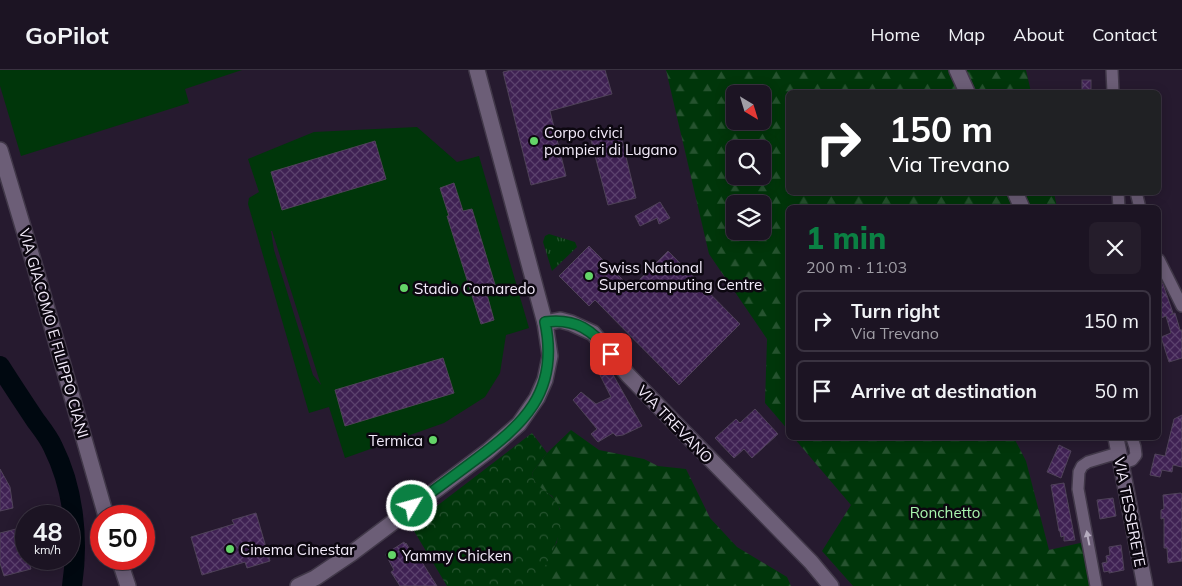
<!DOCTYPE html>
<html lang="en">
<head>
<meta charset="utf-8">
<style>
  :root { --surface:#1c1423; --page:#251d2b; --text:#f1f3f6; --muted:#a09ea6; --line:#3a3341; --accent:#0b8043 }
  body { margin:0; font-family:Mulish,sans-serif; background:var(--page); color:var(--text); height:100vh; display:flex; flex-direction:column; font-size:19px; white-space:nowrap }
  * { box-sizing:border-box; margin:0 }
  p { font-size:16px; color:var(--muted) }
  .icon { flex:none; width:28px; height:28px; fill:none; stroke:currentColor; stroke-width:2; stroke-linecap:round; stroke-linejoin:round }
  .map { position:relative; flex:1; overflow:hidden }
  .drawer { position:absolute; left:786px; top:135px; width:375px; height:235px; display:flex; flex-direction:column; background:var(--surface); border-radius:8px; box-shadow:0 2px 12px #0003,0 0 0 1px var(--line) }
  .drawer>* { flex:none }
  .top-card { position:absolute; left:786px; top:20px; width:375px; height:105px; border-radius:8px; box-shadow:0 2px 12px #0003,0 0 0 1px var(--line); background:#202124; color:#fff; overflow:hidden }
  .needle { width:32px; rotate:142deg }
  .fabs { position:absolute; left:726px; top:15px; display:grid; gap:10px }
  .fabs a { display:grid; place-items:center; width:45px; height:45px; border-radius:8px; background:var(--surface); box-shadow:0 2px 12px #0003,0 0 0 1px var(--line); font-size:25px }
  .speed { position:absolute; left:15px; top:435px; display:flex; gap:10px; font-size:25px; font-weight:700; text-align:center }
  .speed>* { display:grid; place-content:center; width:65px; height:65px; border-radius:50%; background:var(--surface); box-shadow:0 2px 12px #0003,0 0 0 1px var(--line); line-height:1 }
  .speed small { font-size:12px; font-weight:400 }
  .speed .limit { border:8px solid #d22; background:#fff; color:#111 }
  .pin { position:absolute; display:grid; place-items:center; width:42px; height:42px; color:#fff; margin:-21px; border-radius:10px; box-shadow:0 2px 8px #0006 }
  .me { position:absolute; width:55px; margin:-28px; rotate:53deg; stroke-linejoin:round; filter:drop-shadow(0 0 4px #0008) }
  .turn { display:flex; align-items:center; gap:18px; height:105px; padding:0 20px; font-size:22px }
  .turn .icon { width:65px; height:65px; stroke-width:2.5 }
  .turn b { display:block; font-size:35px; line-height:42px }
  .round { display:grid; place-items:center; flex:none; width:52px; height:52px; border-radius:8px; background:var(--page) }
  .overview { display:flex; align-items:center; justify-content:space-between; height:85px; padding:0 20px }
  h1 { font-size:30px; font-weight:800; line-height:38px; color:var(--accent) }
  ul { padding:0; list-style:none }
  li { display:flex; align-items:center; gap:15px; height:62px; margin:0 10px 8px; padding:0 10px; border:2px solid var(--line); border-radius:8px }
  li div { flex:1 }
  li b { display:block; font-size:19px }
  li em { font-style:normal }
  header { display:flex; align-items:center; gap:30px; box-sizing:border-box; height:70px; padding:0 25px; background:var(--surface); border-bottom:1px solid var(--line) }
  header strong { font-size:24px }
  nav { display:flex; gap:28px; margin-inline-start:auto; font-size:18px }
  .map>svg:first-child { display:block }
  .grass { fill:url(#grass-tufts) }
  .forest { fill:url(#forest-firs); fill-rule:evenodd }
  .park { fill:url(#park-crowns) }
  .pitch { fill:#00360a; fill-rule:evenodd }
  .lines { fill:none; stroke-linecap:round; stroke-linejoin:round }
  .river { stroke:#000810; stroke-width:20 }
  .building { fill:url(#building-cross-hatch); stroke:#4f4259 }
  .street-casing { stroke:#413849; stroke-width:14 }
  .secondary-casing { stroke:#413849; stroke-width:18 }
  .street { stroke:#6c5e77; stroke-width:11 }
  .secondary { stroke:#6c5e77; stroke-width:15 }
  .oneway { fill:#b6acbf }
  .route-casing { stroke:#07532c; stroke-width:12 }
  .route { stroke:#0b8043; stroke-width:9 }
  .poi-dot { fill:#64d468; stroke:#0c0710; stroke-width:2 }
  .labels { text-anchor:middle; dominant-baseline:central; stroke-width:5; stroke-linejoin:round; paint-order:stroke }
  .poi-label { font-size:15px; fill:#f3ebfa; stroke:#0c0710; text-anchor:start }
  .street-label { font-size:15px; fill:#f3ebfa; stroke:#0c0710 }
  .park-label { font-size:15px; fill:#aaf6af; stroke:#0c0710 }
</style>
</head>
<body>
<header>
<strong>GoPilot</strong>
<nav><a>Home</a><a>Map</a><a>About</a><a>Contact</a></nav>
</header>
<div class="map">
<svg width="1182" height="516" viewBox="0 0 1182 516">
  <defs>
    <pattern id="grass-tufts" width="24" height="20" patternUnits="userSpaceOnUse" patternTransform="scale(1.25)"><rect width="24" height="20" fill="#00360a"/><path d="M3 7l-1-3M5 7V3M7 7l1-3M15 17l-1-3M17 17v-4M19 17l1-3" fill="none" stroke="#26532f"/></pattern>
    <pattern id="forest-firs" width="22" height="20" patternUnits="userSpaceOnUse" patternTransform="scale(1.25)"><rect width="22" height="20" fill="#00360a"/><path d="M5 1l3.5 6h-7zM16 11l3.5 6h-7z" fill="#26532f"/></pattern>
    <pattern id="park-crowns" width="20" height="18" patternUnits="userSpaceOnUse" patternTransform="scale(1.25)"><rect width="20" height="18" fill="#00360a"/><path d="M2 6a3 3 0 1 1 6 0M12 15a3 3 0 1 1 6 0" fill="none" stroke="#26532f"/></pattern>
    <pattern id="building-cross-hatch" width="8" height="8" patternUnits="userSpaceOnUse" patternTransform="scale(1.25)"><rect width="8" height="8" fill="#3f2153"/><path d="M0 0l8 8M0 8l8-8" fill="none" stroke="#5b416d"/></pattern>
  </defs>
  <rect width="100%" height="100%" fill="#261a2f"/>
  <polygon class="grass" points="549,164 575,172 577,177 552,201 543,172 545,166"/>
  <g class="forest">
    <path d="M666,0H1026L1031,22H789V122L1054,123L1057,137L789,138V361L765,333L767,269L709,184ZM735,24H762V51H735ZM735,79H762V106H735ZM735,134H762V161H735Z"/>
    <polygon points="571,360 599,380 644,389 658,396 686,399 710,448 737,477 787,507 791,516 533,516 557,472 560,439 552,426 538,417 533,409 532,403 547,383"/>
    <polygon points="794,368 1014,368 1026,391 1049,480 1089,471 1096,516 853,516 822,481 851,435"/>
  </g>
  <path class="park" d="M532,363L547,383L532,403C534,416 543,418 551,426C576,448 548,489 537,512L533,516H447L414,461L416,452Z"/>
  <g class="pitch">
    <polygon points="0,0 242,0 185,19 189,33 21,86 0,16"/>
    <path d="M417,57L457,92L479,86L529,258L506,265L500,303L485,327L444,353L345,388L329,337L309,343L248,134L249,128L259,122L248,89L314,62ZM271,161H272L321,315L313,305L274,180Z"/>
  </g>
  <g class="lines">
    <path class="river" d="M0,296C12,315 24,333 36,351C42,359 49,368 53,377C74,419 79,470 72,516"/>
  </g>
  <g class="building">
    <polygon points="511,0 605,0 612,24 550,41 566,106 531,115 503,2"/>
    <rect x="1082" y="10" width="9" height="12"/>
    <polygon points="620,62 636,128 608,135 591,70"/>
    <polygon points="375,71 386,109 282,140 271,102"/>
    <polygon points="454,113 463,141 472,139 496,218 486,221 494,250 481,254 447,146 449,146 440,118"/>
    <polygon points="660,132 670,148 659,154 657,148 640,156 635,146"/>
    <polygon points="589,176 631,218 668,181 740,254 679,315 595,230 589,236 559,206"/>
    <polygon points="1159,208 1163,214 1173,243 1170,245 1175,243 1180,260 1182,260 1182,288 1169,292 1161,267 1171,263 1166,246 1159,249"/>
    <polygon points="443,288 454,323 345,356 335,320"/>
    <polygon points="607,294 642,356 623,365 616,366 613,363 598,372 591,364 597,359 573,330 581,322 596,334 611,327 597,299"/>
    <polygon points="755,339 778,364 752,388 744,379 734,388 715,368 736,349 740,353"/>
    <polygon points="1182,345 1182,397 1173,395 1172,402 1162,400 1160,407 1150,405 1155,384 1165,386 1174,349"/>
    <polygon points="1059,375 1071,381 1061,408 1047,402"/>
    <polygon points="0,399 10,417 13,438 0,441"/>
    <polygon points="1064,413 1075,470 1064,471 1064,466 1061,467 1060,461 1059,461 1051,415"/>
    <polygon points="1181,423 1182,425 1182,491 1168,493 1167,478 1164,478 1164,448 1161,449 1161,440 1164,439 1163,425"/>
    <polygon points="1113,428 1116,446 1100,449 1097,430"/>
    <polygon points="256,443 270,491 247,498 245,492 202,505 191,467 234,454 232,450"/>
    <polygon points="20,458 22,468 26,474 26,489 28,489 31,499 4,506 0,493 0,463"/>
    <polygon points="404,472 405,474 406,473 415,488 418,486 437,516 400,516 391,502 394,500 386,485 387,483"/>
    <polygon points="1121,475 1124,500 1109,503 1109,501 1104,502 1102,493 1107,492 1106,486 1110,485 1109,477"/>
  </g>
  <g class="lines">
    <defs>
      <g id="street">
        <polyline points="1112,0 1113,22"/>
        <polyline points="1118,122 1119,138"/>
        <polyline points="1136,122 1140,138"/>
        <polyline points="1159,190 1182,236"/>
        <polyline points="1120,394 1132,390 1136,385 1135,377 1132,368"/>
        <polyline points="1096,516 1078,419 1079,402 1082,396 1088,392 1118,383"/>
      </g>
      <g id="secondary">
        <polyline points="957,0 967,22"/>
        <polyline points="0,80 35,197 106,446"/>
        <polyline points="1015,122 1022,138"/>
        <polyline points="545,253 560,250 571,253 593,263 628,305 811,492 831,516"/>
        <polyline points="1116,368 1145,516"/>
        <polyline points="119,489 128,516"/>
        <polyline points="298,516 315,508 352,483 488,381 519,354 537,328 545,310 550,286 545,253 477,0"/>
      </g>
    </defs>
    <use href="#street" class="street-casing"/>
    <use href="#secondary" class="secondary-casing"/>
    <use href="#street" class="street"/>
    <use href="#secondary" class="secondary"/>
  </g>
  <defs><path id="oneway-solid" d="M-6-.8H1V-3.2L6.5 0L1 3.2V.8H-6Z" transform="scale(1.25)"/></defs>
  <use class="oneway" href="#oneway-solid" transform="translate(1088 468) rotate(-101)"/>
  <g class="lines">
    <defs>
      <path id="route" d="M412,436C432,422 451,408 471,393C523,355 560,323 545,252C576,248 593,260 611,284"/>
    </defs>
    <use href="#route" class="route-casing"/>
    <use href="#route" class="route"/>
  </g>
  <g class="poi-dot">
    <circle cx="534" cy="71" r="5"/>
    <circle cx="589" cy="206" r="5"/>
    <circle cx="404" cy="218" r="5"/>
    <circle cx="433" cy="370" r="5"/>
    <circle cx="230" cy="479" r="5"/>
    <circle cx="392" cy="485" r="5"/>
  </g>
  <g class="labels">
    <g class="poi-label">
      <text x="544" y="62">Corpo civici<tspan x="544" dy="17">pompieri di Lugano</tspan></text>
      <text x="599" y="197">Swiss National<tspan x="599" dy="17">Supercomputing Centre</tspan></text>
      <text x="414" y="218">Stadio Cornaredo</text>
      <text x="423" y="370" text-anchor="end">Termica</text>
      <text x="240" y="479">Cinema Cinestar</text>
      <text x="402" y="485">Yammy Chicken</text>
    </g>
    <g class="street-label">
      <text transform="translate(54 263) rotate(74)">VIA GIACOMO E FILIPPO CIANI</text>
      <text transform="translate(675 354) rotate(46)">VIA TREVANO</text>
      <text transform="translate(1130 442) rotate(79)">VIA TESSERETE</text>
    </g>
    <g class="park-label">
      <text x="945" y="442">Ronchetto</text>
    </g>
  </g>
</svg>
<div class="fabs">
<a><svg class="needle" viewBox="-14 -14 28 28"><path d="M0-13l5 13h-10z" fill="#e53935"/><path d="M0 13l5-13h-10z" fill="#a09ea6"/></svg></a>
<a><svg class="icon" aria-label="search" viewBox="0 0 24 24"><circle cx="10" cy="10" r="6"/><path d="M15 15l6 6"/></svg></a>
<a><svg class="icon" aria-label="layers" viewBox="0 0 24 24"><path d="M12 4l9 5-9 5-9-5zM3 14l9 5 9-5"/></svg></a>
</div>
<div class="speed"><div>48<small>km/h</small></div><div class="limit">50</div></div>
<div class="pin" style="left:611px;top:284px;background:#d93025"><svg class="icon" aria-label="arrive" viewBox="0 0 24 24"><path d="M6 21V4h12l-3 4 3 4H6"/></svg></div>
<svg class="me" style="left:412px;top:436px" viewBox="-20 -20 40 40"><circle r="17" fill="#0b8043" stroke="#fff" stroke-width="3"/><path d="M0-11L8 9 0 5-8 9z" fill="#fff"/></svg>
<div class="top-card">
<div class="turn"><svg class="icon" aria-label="right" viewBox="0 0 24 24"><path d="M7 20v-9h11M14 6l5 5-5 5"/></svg><div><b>150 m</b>Via Trevano</div></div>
</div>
<section class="drawer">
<div class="overview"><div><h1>1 min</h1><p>200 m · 11:03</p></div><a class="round"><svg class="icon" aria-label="close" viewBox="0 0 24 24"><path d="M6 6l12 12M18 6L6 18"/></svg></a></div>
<ul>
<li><svg class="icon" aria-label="right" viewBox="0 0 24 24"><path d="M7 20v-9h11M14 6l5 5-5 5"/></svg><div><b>Turn right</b><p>Via Trevano</p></div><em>150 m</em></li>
<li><svg class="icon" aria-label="arrive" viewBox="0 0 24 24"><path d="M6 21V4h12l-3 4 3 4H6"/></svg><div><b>Arrive at destination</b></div><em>50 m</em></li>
</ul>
</section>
</div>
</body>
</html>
